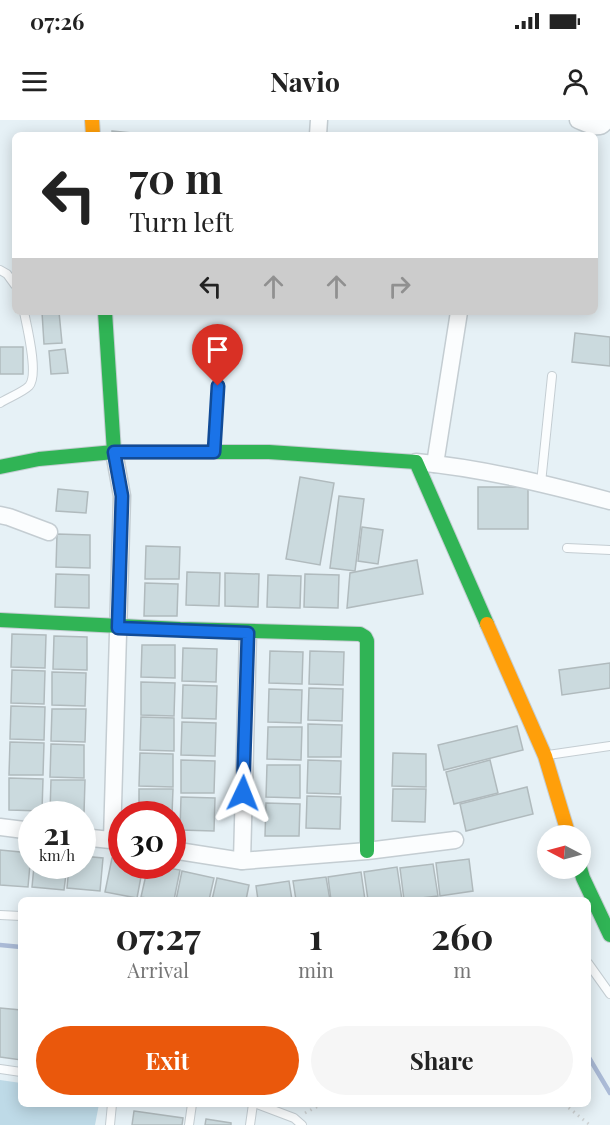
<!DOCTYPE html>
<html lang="en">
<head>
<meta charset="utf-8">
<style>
  :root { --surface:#fff; --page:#f6f6f6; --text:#222; --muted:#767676; --accent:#ea580c }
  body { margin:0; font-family:"Playfair Display",serif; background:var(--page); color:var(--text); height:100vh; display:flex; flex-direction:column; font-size:22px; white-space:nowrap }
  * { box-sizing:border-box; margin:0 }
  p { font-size:20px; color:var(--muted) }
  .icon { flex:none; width:33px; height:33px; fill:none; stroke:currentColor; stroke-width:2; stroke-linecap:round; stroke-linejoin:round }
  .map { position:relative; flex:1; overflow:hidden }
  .panel { position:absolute; left:18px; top:777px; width:573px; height:210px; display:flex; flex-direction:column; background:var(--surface); border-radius:9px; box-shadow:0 3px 15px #0003 }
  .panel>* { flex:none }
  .hud { position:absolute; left:12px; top:12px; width:586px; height:183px; border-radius:9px; box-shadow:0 3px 15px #0003; background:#fff; color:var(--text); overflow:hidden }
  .needle { width:39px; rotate:276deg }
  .controls { position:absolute; left:537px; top:705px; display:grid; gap:12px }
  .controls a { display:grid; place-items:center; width:54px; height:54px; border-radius:50%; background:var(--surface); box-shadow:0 3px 15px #0003; font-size:30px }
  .speed { position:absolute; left:18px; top:681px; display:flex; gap:12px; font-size:30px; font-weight:700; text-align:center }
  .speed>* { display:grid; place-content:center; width:78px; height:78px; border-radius:50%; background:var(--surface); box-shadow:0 3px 15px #0003; line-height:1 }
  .speed small { font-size:15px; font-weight:400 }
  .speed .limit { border:9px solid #d22; background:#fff; color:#111 }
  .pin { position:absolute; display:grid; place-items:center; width:51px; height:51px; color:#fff; margin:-62px -26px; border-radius:50% 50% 50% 0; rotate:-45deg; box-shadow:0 0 6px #0007 }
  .pin .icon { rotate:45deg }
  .me { position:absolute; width:66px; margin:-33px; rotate:2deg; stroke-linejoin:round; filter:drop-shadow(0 0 4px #0008) }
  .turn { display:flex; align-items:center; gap:21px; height:126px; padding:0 18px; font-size:27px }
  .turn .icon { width:78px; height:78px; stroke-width:2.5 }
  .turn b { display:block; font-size:42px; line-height:51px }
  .lanes { display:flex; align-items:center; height:57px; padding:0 18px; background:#0003; justify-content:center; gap:30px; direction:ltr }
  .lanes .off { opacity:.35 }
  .eta { display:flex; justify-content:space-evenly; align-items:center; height:102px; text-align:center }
  .eta b { font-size:36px; font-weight:700; line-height:42px }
  .primary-button { display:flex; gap:12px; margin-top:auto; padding:12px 18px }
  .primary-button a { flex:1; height:69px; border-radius:36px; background:var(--accent); color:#fff; font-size:24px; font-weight:700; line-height:69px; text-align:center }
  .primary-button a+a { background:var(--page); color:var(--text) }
  .status { display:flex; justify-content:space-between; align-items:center; height:42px; padding:0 30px; background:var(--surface); direction:ltr }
  .status svg { height:16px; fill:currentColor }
  header { display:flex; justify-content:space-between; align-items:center; height:78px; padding:0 18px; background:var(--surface); font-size:27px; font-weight:700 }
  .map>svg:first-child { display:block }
  .green { fill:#bedae7 }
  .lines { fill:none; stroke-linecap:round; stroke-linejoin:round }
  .stream { stroke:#abbbd7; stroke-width:4.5 }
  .building { fill:#cbdade; stroke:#b0babd; stroke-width:1.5 }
  .lane-casing { stroke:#c4cdd2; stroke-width:10 }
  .street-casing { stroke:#c4cdd2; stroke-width:19 }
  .fast-casing { stroke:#c4cdd2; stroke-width:16 }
  .slow-casing { stroke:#c4cdd2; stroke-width:16 }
  .path { stroke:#cdd1d2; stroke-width:3; stroke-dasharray:1.5 4.5; stroke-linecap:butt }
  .lane { stroke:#fbfdfe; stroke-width:8 }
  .street { stroke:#fbfdfe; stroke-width:16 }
  .fast { stroke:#30b455; stroke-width:14 }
  .slow { stroke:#ff9f0a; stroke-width:14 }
  .route-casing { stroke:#114b97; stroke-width:15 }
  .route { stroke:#1a73e8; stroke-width:10 }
</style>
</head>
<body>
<div class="status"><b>07:26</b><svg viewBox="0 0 49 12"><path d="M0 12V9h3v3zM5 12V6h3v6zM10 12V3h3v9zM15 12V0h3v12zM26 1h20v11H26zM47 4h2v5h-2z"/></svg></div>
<header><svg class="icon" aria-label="menu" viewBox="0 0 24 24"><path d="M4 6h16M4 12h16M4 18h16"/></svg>Navio<svg class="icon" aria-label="person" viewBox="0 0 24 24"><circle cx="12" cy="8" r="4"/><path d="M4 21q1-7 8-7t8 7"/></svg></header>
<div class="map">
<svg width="610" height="1005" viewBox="0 0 610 1005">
  <rect width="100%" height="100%" fill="#e6f1f6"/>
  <polygon class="green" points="0,960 21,963 21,984 99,984 95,1005 0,1005"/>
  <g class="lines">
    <g class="stream">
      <polyline points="0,825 21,827"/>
      <polyline points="588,936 610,973"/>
    </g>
  </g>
  <g class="building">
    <polygon points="112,11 153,15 112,15"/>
    <polygon points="42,192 59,192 62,223 44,224"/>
    <polygon points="575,213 610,217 610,246 572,242"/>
    <rect x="0" y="227" width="23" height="27"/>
    <polygon points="65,229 68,253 51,254 49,231"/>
    <polygon points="300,357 334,363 320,445 286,439"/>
    <rect x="478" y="367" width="50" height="42"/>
    <polygon points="58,369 88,372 86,393 56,391"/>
    <polygon points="339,376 364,379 355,451 330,448"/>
    <polygon points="362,407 383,410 378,444 358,441"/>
    <polygon points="57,414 90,415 90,448 56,447"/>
    <polygon points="146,426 180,427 179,459 145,459"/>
    <polygon points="417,440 423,474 347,488 350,453"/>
    <polygon points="187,452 220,453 219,486 186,485"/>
    <polygon points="225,453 259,454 258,487 225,486"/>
    <polygon points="56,454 89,455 89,488 55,487"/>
    <polygon points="305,454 339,455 338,488 304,487"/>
    <polygon points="268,455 301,456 300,488 267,487"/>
    <polygon points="145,463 178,464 177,496 144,496"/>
    <polygon points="12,514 46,515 45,548 11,547"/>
    <polygon points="54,516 87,517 87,550 53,549"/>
    <polygon points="142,525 175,525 175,558 141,557"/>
    <polygon points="183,528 217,529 216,562 182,561"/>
    <polygon points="270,531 303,532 302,564 269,563"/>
    <polygon points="310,531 344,532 343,565 309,564"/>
    <polygon points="610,543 610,568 562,575 559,550"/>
    <polygon points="12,550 45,551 44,584 11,583"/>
    <polygon points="52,552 86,553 85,586 52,585"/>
    <polygon points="141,562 175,563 174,596 141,595"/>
    <polygon points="183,565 217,566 216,599 182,598"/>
    <polygon points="309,568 343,569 342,601 308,600"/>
    <polygon points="269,569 302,570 301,603 268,602"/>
    <polygon points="11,586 45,587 44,620 10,619"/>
    <polygon points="52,589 86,589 85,622 51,621"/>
    <polygon points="141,597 174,598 174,631 140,630"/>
    <polygon points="182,602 216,603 215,636 181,635"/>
    <polygon points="308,604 342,605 341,637 308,637"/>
    <polygon points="517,606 523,630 444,650 438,625"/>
    <polygon points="268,607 302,607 301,640 267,639"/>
    <polygon points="10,622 44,623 43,655 9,655"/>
    <polygon points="51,624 84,625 84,658 50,657"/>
    <polygon points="140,633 173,634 173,667 139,666"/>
    <polygon points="393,633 426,634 426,667 392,666"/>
    <polygon points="181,640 215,641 214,673 181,673"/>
    <polygon points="308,640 341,641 340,674 307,673"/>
    <polygon points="490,640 498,673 454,684 446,652"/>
    <polygon points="267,645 300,645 300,678 266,677"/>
    <polygon points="9,658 43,659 42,691 9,690"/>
    <polygon points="51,660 85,660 84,693 50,692"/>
    <polygon points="527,667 533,694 466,711 460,684"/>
    <polygon points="139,669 173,669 172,694 139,694"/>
    <polygon points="393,669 426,669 425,702 392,701"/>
    <polygon points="307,676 341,677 340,709 306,708"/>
    <polygon points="181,677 215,678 214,711 180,710"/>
    <polygon points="266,683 300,684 299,716 265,716"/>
    <polygon points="0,730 31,733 28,767 0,765"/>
    <polygon points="82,736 103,738 100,771 67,768 69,746 82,746"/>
    <polygon points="112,738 122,741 122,746 143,746 137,778 105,772"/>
    <polygon points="469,739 473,771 440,776 436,743"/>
    <polygon points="433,744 438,776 404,780 400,748"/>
    <polygon points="34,746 67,746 64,770 32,767"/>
    <polygon points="148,746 157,746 180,750 174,780 157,780 141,777"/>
    <polygon points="397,747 402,780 368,780 364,752"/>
    <polygon points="182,751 214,758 209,780 176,780"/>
    <polygon points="361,752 365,780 331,780 328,757"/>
    <polygon points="326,757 330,780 296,780 293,761"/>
    <polygon points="217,758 249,765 246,780 212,780"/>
    <polygon points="289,761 292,780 258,780 256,766"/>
    <polygon points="0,888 21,890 21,940 0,937"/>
    <polygon points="134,991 183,998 182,1005 132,1005"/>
    <polygon points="206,999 231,1003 231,1005 205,1005"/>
  </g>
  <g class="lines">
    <defs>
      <g id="lane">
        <polyline points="0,150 7,154 15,165"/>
        <path d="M0,283C8,278 23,272 29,266C39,255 27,207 24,192"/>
        <polyline points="214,331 220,222"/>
        <polyline points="541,363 552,256"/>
        <polyline points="567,428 610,430"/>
        <polyline points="548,635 610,626"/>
        <polyline points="0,795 21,796"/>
        <polyline points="588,843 610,874"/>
        <polyline points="0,949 21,952"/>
        <polyline points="257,984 294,998 302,1005"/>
        <polyline points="110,1005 112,984"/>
        <polyline points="189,1005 192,984"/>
        <polyline points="250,1005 253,984"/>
      </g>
      <g id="street">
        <path d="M578,0C588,4 600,12 606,0"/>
        <polyline points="318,15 319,0"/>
        <path d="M416,342C481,348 546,364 610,381"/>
        <polyline points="435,344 459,192"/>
        <polyline points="0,395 9,397 49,412"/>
        <polyline points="0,707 32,711"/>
        <polyline points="82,717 120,721"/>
        <polyline points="112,720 122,376 114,332"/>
        <polyline points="172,730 242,741 367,731 455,720"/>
        <polyline points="242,741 248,513"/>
      </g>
      <g id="fast">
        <polyline points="105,192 114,332"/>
        <polyline points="0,347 39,339 114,332 269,332 416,342 487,504"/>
        <polyline points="0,500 180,509 360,514 365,517 367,521 367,731"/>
        <polyline points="580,748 583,758 610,815"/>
      </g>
      <g id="slow">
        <polyline points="92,0 93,15"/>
        <polyline points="487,504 545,636 569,716"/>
      </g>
    </defs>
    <use href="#lane" class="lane-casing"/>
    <use href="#street" class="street-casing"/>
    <use href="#fast" class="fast-casing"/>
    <use href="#slow" class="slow-casing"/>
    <g class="path">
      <polyline points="564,984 590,1005"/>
      <polyline points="305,993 322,984"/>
    </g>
    <use href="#lane" class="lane"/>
    <use href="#street" class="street"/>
    <use href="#fast" class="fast"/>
    <use href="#slow" class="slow"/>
  </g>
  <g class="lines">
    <defs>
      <polyline id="route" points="218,266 214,332 114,332 122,376 118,508 248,513 243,673"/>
    </defs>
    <use href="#route" class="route-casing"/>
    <use href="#route" class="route"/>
  </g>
</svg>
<div class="controls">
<a><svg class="needle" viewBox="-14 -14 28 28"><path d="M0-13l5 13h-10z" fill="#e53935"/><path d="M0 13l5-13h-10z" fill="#767676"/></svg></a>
</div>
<div class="speed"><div>21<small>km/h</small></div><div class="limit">30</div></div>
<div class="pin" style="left:218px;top:266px;background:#d93025"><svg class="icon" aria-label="arrive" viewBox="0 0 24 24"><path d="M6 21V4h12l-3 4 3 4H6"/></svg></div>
<svg class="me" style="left:243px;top:673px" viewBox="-20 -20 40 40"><path d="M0-17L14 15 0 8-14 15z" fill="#1a73e8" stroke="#fff" stroke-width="4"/></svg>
<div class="hud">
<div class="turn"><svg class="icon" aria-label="left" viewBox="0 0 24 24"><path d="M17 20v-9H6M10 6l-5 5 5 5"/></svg><div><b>70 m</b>Turn left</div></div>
<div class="lanes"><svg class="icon" aria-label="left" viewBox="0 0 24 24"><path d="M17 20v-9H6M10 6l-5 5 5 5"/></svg><svg class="icon off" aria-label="ahead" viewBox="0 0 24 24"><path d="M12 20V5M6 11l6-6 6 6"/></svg><svg class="icon off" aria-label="ahead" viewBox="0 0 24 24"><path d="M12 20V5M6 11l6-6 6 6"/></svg><svg class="icon off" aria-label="right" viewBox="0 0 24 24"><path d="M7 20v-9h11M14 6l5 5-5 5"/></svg></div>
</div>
<section class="panel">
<div class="eta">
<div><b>07:27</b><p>Arrival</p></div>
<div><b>1</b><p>min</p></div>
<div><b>260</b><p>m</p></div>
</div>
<div class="primary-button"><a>Exit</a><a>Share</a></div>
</section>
</div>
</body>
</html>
